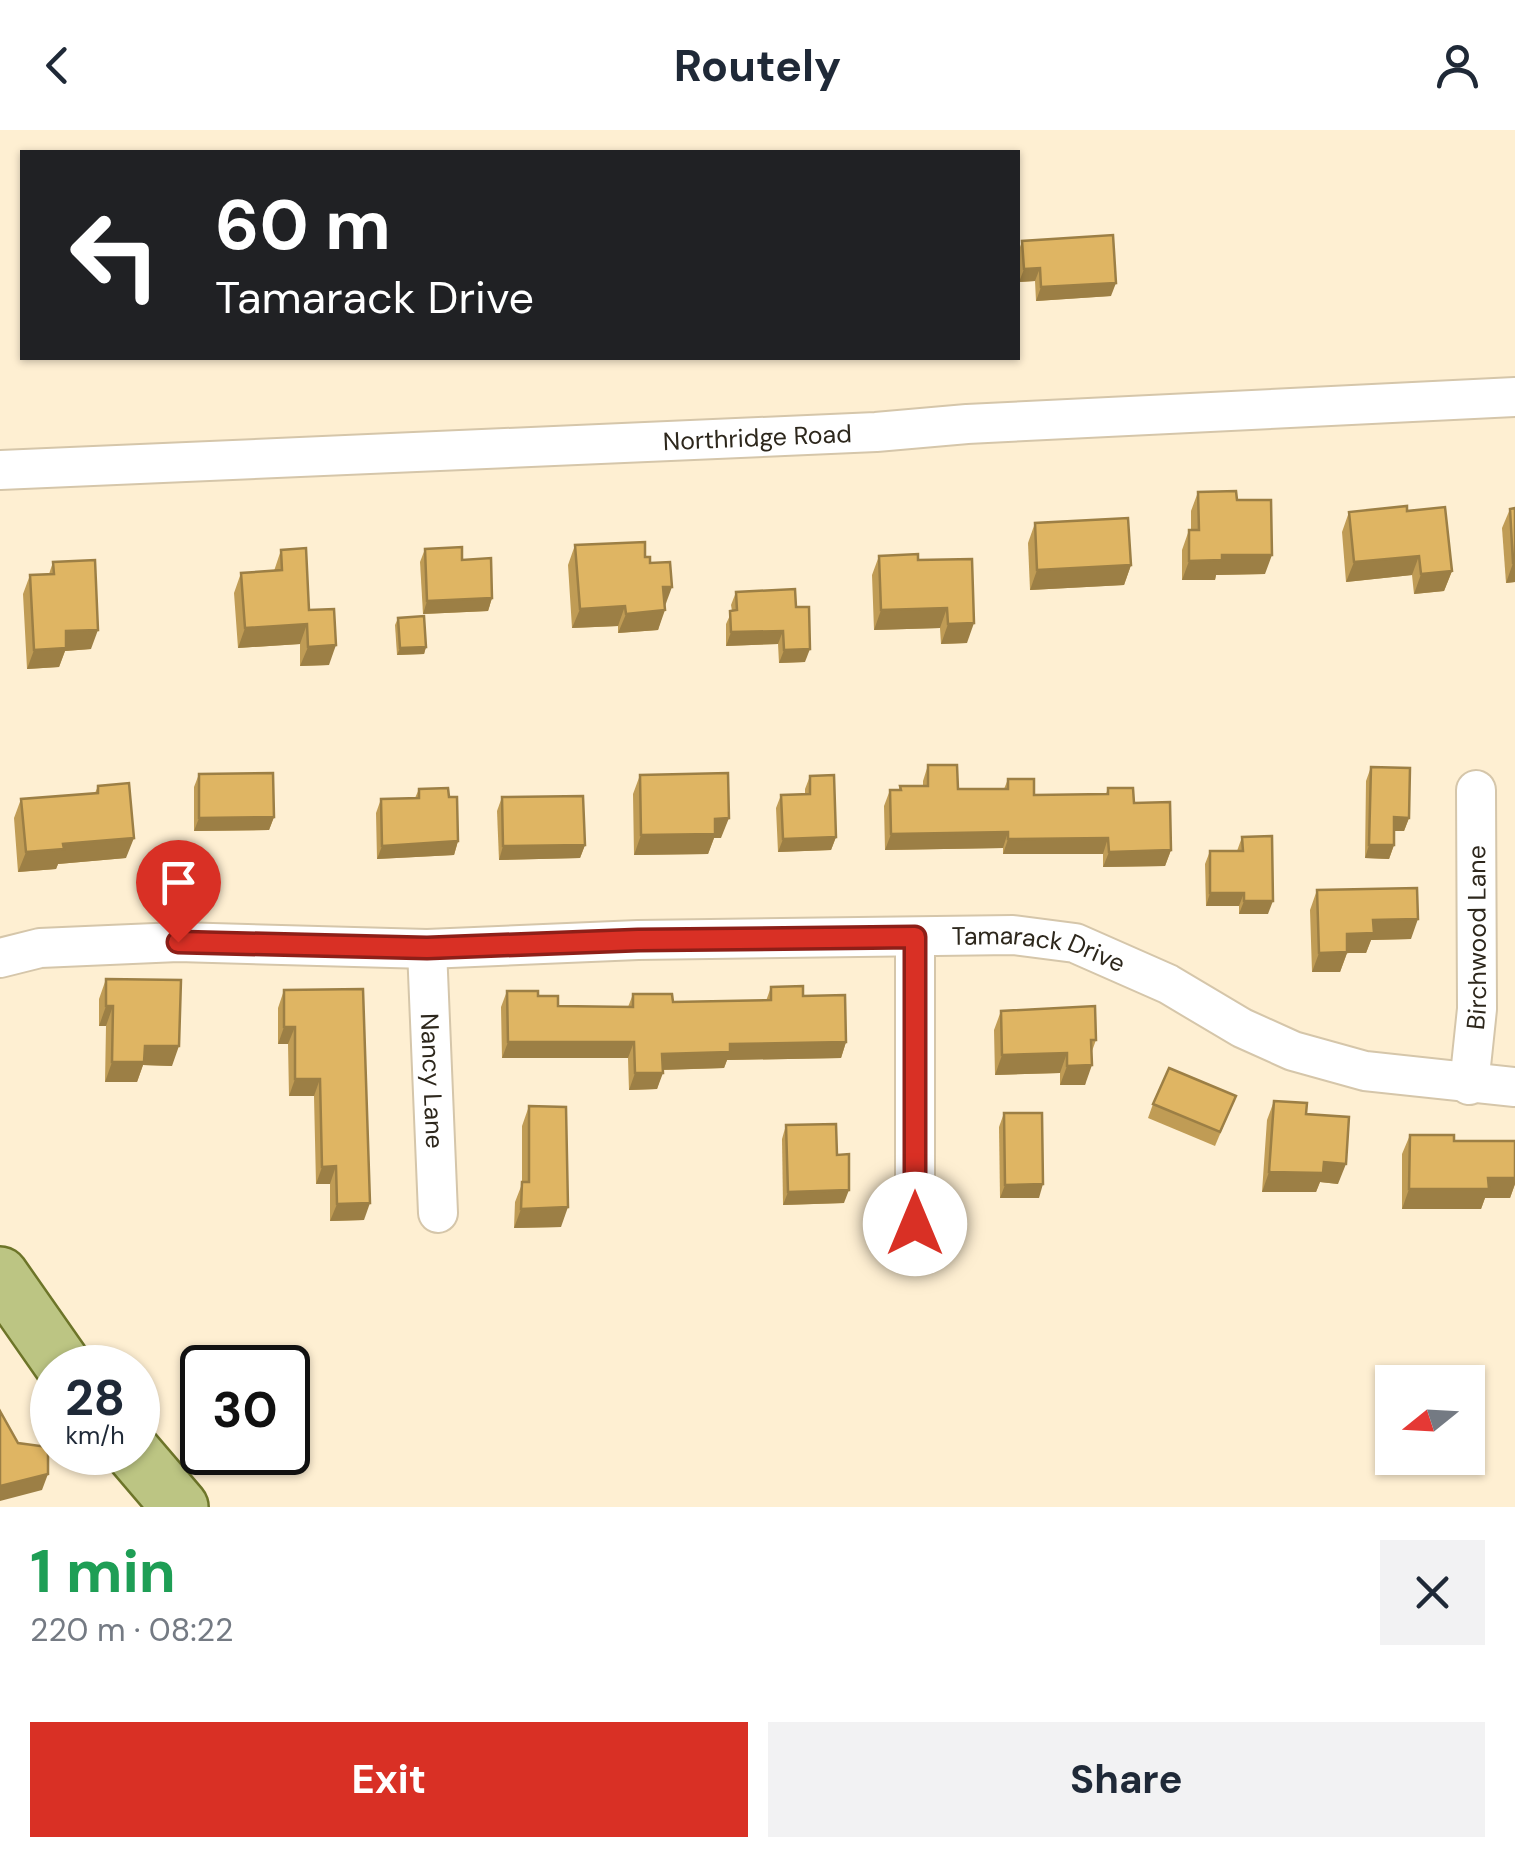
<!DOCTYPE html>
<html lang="en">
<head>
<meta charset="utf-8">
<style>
  :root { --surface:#fff; --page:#f2f2f3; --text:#1f2937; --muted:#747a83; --accent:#d93025 }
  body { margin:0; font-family:"DM Sans",sans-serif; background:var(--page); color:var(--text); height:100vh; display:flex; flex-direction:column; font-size:38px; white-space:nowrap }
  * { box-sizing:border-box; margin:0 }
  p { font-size:32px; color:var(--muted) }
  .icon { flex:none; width:55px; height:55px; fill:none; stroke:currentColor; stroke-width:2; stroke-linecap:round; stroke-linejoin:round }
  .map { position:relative; height:1377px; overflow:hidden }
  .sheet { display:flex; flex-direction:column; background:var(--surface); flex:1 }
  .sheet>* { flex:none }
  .guide { position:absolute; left:20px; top:20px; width:1000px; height:210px; border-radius:0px; box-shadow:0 2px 8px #0004; background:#202124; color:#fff; overflow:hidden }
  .needle { width:65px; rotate:252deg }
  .buttons { position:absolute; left:1375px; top:1235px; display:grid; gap:20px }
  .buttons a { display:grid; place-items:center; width:110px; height:110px; border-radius:0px; background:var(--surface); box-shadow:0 2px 8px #0004; font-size:50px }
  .speed { position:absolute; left:30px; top:1215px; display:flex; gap:20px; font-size:50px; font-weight:700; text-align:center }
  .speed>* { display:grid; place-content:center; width:130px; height:130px; border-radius:50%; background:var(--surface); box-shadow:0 2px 8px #0004; line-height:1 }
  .speed small { font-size:25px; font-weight:400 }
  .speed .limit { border:5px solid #111; border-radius:15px; background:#fff; color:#111 }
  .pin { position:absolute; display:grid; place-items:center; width:85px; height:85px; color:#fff; margin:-102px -42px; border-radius:50% 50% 50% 0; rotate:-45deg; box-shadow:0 0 10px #0007 }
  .pin .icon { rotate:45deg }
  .me { position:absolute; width:110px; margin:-55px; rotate:0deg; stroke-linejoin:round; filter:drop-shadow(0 0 8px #0008) }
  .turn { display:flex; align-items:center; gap:35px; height:210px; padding:0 30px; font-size:45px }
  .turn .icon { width:130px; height:130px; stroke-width:2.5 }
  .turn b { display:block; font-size:70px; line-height:85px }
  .round { display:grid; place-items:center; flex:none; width:105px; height:105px; border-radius:0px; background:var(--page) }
  .overview { display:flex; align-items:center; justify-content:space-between; height:170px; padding:0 30px }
  h1 { font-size:60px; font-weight:700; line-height:75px; color:#1e9e55 }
  .button { display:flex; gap:20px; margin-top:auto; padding:20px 30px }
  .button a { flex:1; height:115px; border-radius:0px; background:var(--accent); color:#fff; font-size:40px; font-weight:700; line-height:115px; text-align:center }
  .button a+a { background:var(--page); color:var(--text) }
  header { display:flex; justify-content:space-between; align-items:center; height:130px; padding:0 30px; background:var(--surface); font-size:45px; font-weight:700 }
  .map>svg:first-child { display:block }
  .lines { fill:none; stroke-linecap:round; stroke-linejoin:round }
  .minor-casing { stroke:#d5c6aa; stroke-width:42 }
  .primary-casing { stroke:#6d7529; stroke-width:60 }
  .minor { stroke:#fff; stroke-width:38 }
  .primary { stroke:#bcc583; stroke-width:55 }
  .wall { fill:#c09c55 }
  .shaded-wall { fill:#9c7f45 }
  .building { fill:#dfb563; stroke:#9c7f45; stroke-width:2.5 }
  .route-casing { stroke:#8d1f18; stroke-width:25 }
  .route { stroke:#d93025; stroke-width:18 }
  .labels { text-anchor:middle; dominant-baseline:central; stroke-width:8; stroke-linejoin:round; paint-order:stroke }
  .street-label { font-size:25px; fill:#2d271c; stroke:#fff }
</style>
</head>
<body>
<header><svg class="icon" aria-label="back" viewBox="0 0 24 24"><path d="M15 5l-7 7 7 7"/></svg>Routely<svg class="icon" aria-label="person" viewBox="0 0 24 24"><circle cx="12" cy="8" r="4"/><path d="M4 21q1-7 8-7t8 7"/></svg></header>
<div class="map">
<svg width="1515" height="1377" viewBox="0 0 1515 1377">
  <rect width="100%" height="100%" fill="#feefd2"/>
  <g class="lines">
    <defs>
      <g id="minor">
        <path id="s1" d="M0,340L876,302L967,294L1515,267"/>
        <polyline points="915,807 915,1093"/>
        <path id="s2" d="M427,819L438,1083"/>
        <path id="s3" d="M0,828L40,818L178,812L427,819L638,810L1013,805L1075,813L1168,854L1242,898L1293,921L1365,941L1515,957"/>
        <path id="s4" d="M1469,955L1477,879L1476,660"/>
      </g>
      <g id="primary">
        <polyline points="0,1145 65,1238"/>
        <polyline points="133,1322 180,1377"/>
      </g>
    </defs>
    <use href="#minor" class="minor-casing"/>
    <use href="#primary" class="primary-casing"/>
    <use href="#minor" class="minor"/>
    <use href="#primary" class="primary"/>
  </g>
  <g class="wall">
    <polygon points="1022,111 1111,166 1036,171 1035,151 1019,152 1018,123"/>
    <polygon points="1198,362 1237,370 1265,444 1216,445 1215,450 1182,450 1182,420 1189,400 1191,400 1191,381"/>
    <polygon points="1510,379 1515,452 1506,453 1502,398"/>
    <polygon points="1407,381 1452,441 1444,461 1414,464 1412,445 1346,452 1342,402 1349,382"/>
    <polygon points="1035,393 1131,435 1124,455 1030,460 1028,413"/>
    <polygon points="575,415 645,427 650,433 665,476 658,500 618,503 618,496 572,498 568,435"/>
    <polygon points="425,419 462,430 492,468 488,481 423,484 420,432"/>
    <polygon points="281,420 309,480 329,535 300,536 300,514 238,518 234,463 241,443 274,441"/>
    <polygon points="879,426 918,430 967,513 941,514 940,498 874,500 872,445"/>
    <polygon points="53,432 91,519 65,521 59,537 27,539 23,464 30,445 49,444"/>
    <polygon points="736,462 796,477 805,532 779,533 778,514 726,516 726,494 732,481 731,475"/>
    <polygon points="398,488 426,517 424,524 397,525 395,495"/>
    <polygon points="928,635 958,659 1004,659 1008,649 1034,665 1106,664 1108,658 1134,673 1171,720 1165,736 1103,737 1103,724 1003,724 1003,718 885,720 884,676 890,660 899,660 900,656 923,656 923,651"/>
    <polygon points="1371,637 1409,688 1404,701 1394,701 1394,715 1389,729 1365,728 1366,651"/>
    <polygon points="199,644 274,687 269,700 194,701 194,657"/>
    <polygon points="640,645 721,708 714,708 708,724 634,725 633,664"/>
    <polygon points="810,646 836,707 831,720 778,722 776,678 781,665 805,664 805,659"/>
    <polygon points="98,656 126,728 58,734 56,739 18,742 14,688 21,669 95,663"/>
    <polygon points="419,659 449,667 458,711 454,725 377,729 376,683 381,669 415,668"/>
    <polygon points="502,667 585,715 580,728 499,730 497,681"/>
    <polygon points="1242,707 1268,784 1239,784 1239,776 1206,776 1205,734 1210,721 1237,721"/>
    <polygon points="1317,760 1411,809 1371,810 1366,823 1347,823 1340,842 1312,842 1310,780"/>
    <polygon points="106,849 172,936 143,935 137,952 105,952 106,896 99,896 99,869"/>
    <polygon points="771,857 803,866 846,912 841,928 727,930 724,938 663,940 657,959 629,960 628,928 502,928 501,877 507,861 538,866 558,876 628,877 633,864 673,872 766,871"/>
    <polygon points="363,859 364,1090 330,1091 330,1054 316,1054 314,966 289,966 288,914 278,914 278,878 284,860"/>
    <polygon points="1001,881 1096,910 1092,921 1085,955 1060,955 1060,943 995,945 994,900"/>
    <polygon points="1236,966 1215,1016 1148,988 1153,974"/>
    <polygon points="1274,971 1306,984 1338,1054 1320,1052 1316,1062 1262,1062 1267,990"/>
    <polygon points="529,976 561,1097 514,1098 515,1072 522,1054 522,996"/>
    <polygon points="1004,983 1039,1068 1000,1068 999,997"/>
    <polygon points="786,995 837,1025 844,1073 783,1075 782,1009"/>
    <polygon points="1410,1005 1454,1011 1515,1011 1515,1054 1510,1068 1485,1068 1481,1079 1402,1079 1402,1024"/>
  </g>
  <g class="shaded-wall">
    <polygon points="1040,138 1035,151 1019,152 1024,139"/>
    <polygon points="1116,153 1111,166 1036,171 1041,157"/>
    <polygon points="1222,425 1272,425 1265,444 1216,445 1215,450 1182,450 1189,431"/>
    <polygon points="1419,426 1412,445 1346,452 1354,432"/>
    <polygon points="1513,433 1515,433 1515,452 1506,453"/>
    <polygon points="1131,435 1124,455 1030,460 1037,440"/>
    <polygon points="1452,441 1444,461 1414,464 1421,444"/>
    <polygon points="663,457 672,457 665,476"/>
    <polygon points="492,468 488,481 423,484 427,471"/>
    <polygon points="625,476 618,496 572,498 580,479"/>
    <polygon points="947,478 940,498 874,500 881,480"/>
    <polygon points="665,480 658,500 618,503 626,484"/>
    <polygon points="974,493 967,513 941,514 948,494"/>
    <polygon points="307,494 300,514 238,518 245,498"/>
    <polygon points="98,500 91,519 65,521 59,537 27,539 34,520 66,501"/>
    <polygon points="783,501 778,514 726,516 731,502"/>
    <polygon points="336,515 329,535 300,536 308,517"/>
    <polygon points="426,517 424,524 397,525 400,518"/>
    <polygon points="810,519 805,532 779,533 784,520"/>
    <polygon points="274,687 269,700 194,701 199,688"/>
    <polygon points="1394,687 1409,688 1404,701 1389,701"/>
    <polygon points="729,688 721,708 714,708 708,724 634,725 641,705 715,689"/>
    <polygon points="1008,702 1003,718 885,720 891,704"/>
    <polygon points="836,707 831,720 778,722 783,709"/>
    <polygon points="134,708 126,728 58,734 56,739 18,742 26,722 63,714"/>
    <polygon points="1108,708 1103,724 1003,724 1008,709"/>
    <polygon points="458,711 454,725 377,729 382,716"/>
    <polygon points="585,715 580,728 499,730 503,716"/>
    <polygon points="1369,715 1394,715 1389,729 1365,728"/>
    <polygon points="1171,720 1165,736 1103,737 1109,722"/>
    <polygon points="1210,763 1244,763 1239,776 1206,776"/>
    <polygon points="1244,771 1273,771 1268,784 1239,784"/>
    <polygon points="1418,789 1411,809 1371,810 1366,823 1347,823 1340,842 1312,842 1319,823 1347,804 1373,790"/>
    <polygon points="106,876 113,876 106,896 99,896"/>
    <polygon points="284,897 295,897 288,914 278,914"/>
    <polygon points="508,912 634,912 628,928 502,928"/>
    <polygon points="846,912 841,928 727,930 724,938 657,940 662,924 730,914"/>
    <polygon points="145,916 179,916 172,936 143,935 137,952 105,952 112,932"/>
    <polygon points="1067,923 1060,943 995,945 1002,925"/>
    <polygon points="1092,935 1085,955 1060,955 1067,936"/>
    <polygon points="635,943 663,943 657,959 629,960"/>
    <polygon points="295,949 320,949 314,966 289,966"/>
    <polygon points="1324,1032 1346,1034 1338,1054 1320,1052 1316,1062 1262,1062 1269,1042"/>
    <polygon points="336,1036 330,1054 316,1054 322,1037"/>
    <polygon points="1488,1048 1515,1048 1515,1054 1510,1068 1485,1068 1481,1079 1402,1079 1409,1059"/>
    <polygon points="1043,1054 1039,1068 1000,1068 1005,1055"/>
    <polygon points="849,1060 844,1073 783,1075 788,1062"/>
    <polygon points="370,1073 364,1090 330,1091 337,1074"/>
    <polygon points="568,1077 561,1097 514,1098 521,1079"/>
    <polygon points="48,1344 42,1360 0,1371 0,1356"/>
  </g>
  <g class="building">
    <polygon points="1113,105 1116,153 1041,157 1040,138 1024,139 1022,111"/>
    <polygon points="1236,361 1237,370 1271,370 1272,425 1222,425 1222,430 1189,431 1189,400 1199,400 1198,362"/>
    <polygon points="1407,376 1407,381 1445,377 1452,441 1421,444 1419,426 1354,432 1349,382"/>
    <polygon points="1515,378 1515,433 1513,433 1510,379"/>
    <polygon points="1128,388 1131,435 1037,440 1035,393"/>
    <polygon points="645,412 645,427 650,427 650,433 670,432 672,457 663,457 665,480 626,484 625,476 580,479 575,415"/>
    <polygon points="462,417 462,430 491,428 492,468 427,471 425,419"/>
    <polygon points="306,418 309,480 334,479 336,515 308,517 307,494 245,498 241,443 282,440 281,420"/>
    <polygon points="918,424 918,430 972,429 974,493 948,494 947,478 881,480 879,426"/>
    <polygon points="95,430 98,500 66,501 66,518 34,520 30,445 54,444 53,432"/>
    <polygon points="795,459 796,477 809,477 810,519 784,520 783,501 731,502 730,481 737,480 736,462"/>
    <polygon points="424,486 426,517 400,518 398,488"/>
    <polygon points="928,635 957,635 958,659 1008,659 1008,649 1034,649 1034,665 1108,664 1108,658 1133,658 1134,673 1170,672 1171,720 1109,722 1108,708 1008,709 1008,702 891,704 890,660 901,660 900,656 928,656"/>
    <polygon points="1371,637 1410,638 1409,688 1394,687 1394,715 1369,715"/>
    <polygon points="273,643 274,687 199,688 199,644"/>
    <polygon points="728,643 729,688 715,689 715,704 641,705 640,645"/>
    <polygon points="834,645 836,707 783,709 781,665 810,664 810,646"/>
    <polygon points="129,653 134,708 63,714 64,719 26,722 21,669 98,663 98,656"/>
    <polygon points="448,658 449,667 457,667 458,711 382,716 381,669 419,668 419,659"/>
    <polygon points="583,666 585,715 503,716 502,667"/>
    <polygon points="1272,706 1273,771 1244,771 1244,763 1210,763 1210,721 1243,721 1242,707"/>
    <polygon points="1417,758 1418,789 1373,790 1374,803 1347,804 1347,822 1319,823 1317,760"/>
    <polygon points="106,849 181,850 179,916 145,916 144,932 112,932 113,876 106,876"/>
    <polygon points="803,856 803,866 845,865 846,912 730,914 730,922 662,924 663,943 635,943 634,912 508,912 507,861 538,861 538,866 558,866 558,876 633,877 633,864 672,864 673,872 771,870 771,857"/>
    <polygon points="363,859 370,1073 337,1074 336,1036 322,1037 320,949 295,949 295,897 284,897 284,860"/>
    <polygon points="1095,876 1096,910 1091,910 1092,935 1067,936 1067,923 1002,925 1001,881"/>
    <polygon points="1169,938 1236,966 1220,1002 1153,974"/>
    <polygon points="1274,971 1307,973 1306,984 1349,987 1346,1034 1324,1032 1323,1043 1269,1042"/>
    <polygon points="529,976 566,977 568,1077 521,1079 522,1052 529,1052"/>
    <polygon points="1004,983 1042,983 1043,1054 1005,1055"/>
    <polygon points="836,994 837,1025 849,1024 849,1060 788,1062 786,995"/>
    <polygon points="1410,1005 1454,1005 1454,1011 1515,1011 1515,1048 1488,1048 1489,1059 1409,1059"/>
    <polygon points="0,1281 18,1313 48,1317 48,1344 0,1356"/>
  </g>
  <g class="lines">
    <defs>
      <polyline id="route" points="178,812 427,818 638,810 915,807 915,1094"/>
    </defs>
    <use href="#route" class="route-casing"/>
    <use href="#route" class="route"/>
  </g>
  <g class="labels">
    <g class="street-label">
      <text stroke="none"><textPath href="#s1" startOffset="758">Northridge Road</textPath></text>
      <text stroke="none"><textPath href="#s4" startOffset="148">Birchwood Lane</textPath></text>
      <text stroke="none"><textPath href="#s3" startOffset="1042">Tamarack Drive</textPath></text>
      <text stroke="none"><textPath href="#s2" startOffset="132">Nancy Lane</textPath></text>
    </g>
  </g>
</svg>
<div class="buttons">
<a><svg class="needle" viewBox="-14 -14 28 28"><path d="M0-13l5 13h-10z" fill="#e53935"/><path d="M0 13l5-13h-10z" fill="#747a83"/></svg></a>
</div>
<div class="speed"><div>28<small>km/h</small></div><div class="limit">30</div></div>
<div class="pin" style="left:178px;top:812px;background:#d93025"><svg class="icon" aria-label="arrive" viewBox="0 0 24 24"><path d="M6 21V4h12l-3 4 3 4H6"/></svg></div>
<svg class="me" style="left:915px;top:1094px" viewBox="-20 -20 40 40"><circle r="19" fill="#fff"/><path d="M0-13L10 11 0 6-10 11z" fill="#d93025"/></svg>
<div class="guide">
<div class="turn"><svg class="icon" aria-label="left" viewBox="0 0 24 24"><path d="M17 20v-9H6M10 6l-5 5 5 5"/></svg><div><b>60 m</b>Tamarack Drive</div></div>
</div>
</div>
<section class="sheet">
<div class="overview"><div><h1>1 min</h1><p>220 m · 08:22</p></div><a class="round"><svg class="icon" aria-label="close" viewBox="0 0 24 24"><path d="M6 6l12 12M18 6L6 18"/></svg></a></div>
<div class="button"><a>Exit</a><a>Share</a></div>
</section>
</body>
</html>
